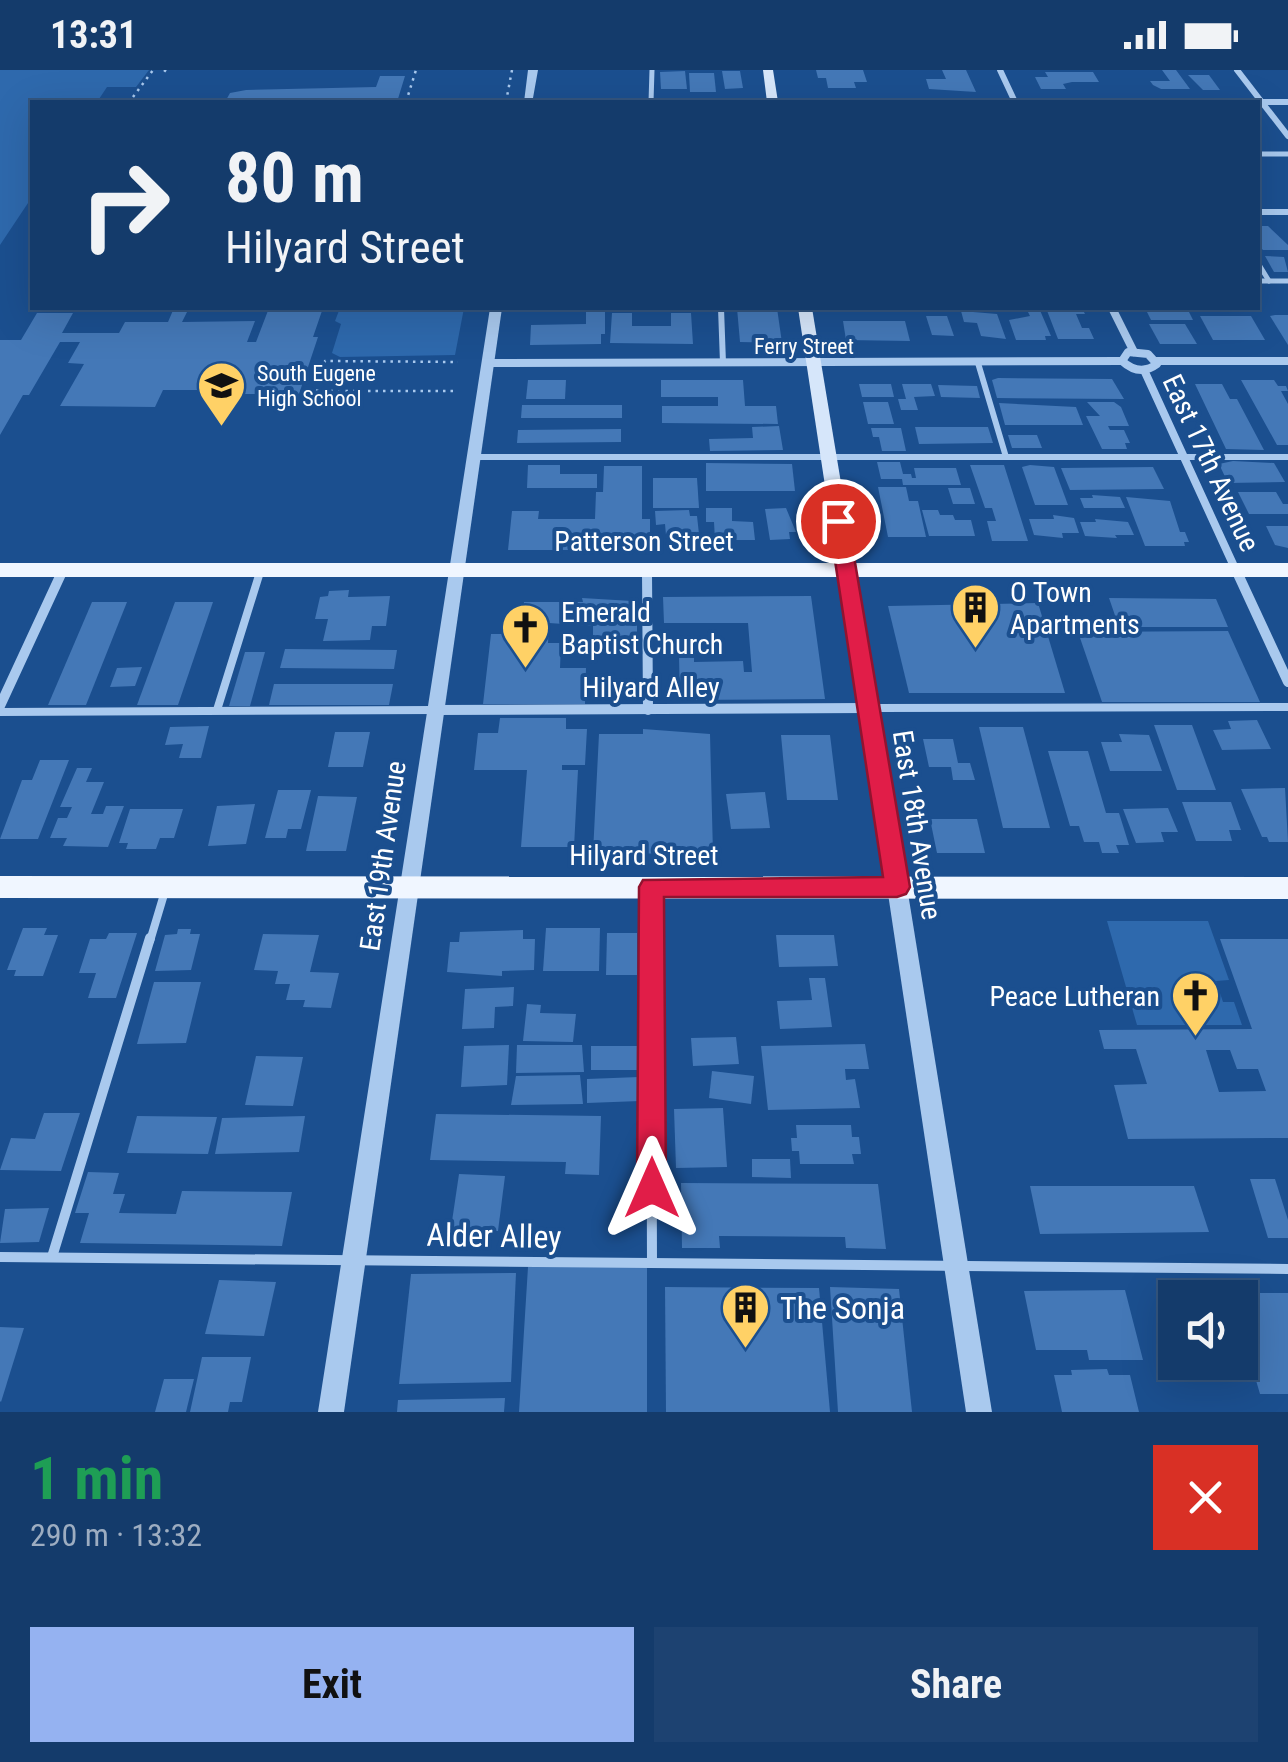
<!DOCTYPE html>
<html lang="en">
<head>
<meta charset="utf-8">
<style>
  :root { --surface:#143b6b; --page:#1d4271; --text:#f1f3f6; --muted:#9dadc1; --line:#33557e; --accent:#95b2f1 }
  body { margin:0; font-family:"Roboto Condensed",sans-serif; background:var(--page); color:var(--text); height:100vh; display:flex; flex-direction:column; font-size:38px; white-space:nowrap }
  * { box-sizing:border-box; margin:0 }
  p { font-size:32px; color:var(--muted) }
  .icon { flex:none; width:55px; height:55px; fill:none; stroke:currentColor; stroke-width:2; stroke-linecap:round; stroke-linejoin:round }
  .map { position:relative; height:1342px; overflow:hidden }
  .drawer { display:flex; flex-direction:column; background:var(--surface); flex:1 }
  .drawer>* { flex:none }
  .banner { position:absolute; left:30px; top:30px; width:1230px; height:210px; border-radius:0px; box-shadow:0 10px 40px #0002,0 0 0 2px var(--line); background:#143b6b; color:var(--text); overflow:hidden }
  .fabs { position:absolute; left:1158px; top:1210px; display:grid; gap:20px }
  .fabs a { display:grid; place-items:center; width:100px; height:100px; border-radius:0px; background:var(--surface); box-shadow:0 10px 40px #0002,0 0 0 2px var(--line); font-size:50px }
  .pin { position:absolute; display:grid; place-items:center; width:85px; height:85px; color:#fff; margin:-42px; border:5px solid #fff; border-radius:50%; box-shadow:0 2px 10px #0007 }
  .me { position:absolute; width:110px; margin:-55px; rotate:0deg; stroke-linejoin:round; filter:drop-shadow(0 0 8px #0008) }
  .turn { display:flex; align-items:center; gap:35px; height:210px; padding:0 30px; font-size:45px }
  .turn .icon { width:130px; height:130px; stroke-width:2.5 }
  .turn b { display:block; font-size:70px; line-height:85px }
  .round { display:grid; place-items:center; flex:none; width:105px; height:105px; border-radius:0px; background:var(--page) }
  .summary { display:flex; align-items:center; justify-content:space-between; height:170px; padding:0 30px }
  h1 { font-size:60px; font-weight:700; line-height:75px; color:#1e9e55 }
  .primary-button { display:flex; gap:20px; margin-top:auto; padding:20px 30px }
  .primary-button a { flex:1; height:115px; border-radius:0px; background:var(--accent); color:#111; font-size:40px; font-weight:700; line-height:115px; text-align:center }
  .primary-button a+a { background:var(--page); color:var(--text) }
  .status { display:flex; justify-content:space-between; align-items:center; height:70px; padding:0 50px; background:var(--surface); direction:ltr }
  .status svg { height:28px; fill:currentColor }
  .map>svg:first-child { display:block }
  .green { fill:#2e69ad }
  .building { fill:#4478b7; fill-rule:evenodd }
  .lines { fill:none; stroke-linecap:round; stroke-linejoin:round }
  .path { stroke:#a9c9ee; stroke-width:2.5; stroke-dasharray:2.5 5; stroke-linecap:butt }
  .service-far3 { stroke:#a9c9ee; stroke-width:5 }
  .service-far2 { stroke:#a9c9ee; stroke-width:6 }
  .service-far1 { stroke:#a9c9ee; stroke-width:8 }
  .service { stroke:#a9c9ee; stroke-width:10 }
  .minor-far2 { stroke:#a9c9ee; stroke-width:6 }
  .minor-far1 { stroke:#a9c9ee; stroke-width:8 }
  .minor { stroke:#a9c9ee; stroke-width:10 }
  .tertiary { fill:#a9c9ee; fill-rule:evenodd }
  .secondary { fill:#d6e6fa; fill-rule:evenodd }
  .primary { fill:#f0f6ff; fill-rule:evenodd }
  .route { fill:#e11d48; stroke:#92132f; stroke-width:2.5 }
  .labels { text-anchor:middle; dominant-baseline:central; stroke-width:8; stroke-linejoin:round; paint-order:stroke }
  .far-street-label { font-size:22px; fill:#fff; stroke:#1b4f8f }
  .far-poi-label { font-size:22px; fill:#fff; stroke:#1b4f8f; text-anchor:start }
  .street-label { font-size:28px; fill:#fff; stroke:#1b4f8f }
  .poi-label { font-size:28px; fill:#fff; stroke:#1b4f8f; text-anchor:start }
  .near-street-label { font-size:32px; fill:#fff; stroke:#1b4f8f }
  .near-poi-label { font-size:32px; fill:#fff; stroke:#1b4f8f; text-anchor:start }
</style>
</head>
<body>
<div class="status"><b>13:31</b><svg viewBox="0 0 49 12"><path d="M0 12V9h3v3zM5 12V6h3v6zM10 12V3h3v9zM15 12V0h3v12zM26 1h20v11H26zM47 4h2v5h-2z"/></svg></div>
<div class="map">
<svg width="1288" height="1342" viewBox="0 0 1288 1342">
  <rect width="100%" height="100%" fill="#1b4f8f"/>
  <g class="green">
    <polygon points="0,0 149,0 136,17 107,17 97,32 32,32 32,127 0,175"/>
    <polygon points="340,238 464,238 455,285 340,287 332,283 341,254 335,251"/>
    <polygon points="1107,851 1208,851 1229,910 1216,911 1223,932 1234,932 1242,955 1137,955"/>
  </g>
  <g class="building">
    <polygon points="816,0 863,0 867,12 854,12 856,18 828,18 826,8 818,8"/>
    <polygon points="942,0 966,0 976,22 929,19 926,9 946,9"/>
    <polygon points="1162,0 1176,0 1190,19 1161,19 1153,15 1150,11 1170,11"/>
    <polygon points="685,1 687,19 661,19 660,2"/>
    <polygon points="722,1 740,1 743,18 725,19"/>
    <polygon points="1045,2 1093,2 1099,12 1072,12 1063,14 1066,19 1041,19 1035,7 1048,7"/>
    <polygon points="689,3 714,3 716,22 690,22"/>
    <polygon points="1188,5 1209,5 1220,20 1203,20"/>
    <polygon points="380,6 405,6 397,32 225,32 230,23 246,20 376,17"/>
    <polygon points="1258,156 1268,156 1288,175 1288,180 1263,180 1258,175"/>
    <polygon points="1265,186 1284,187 1288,202 1274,202"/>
    <polygon points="174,238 189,238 182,252 255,251 247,272 256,272 269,238 323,238 313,267 318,267 294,339 261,339 266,324 236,324 238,320 163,320 155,337 60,336 84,294 68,293 80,272 60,272 29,325 23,325 0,365 0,270 21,270 37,243 73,243 62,263 119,263 125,252 168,252"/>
    <polygon points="586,238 605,238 605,264 601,264 601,274 530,275 531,255 586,254"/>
    <polygon points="737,238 777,238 782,273 740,272"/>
    <polygon points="1039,238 1051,266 1045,266 1046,270 1016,270 1009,250 1030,246 1027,240"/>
    <polygon points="1046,238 1082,238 1085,244 1076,244 1082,258 1089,258 1094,269 1058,269"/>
    <polygon points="1145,238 1187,238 1193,250 1151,250"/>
    <polygon points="961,241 997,244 1006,269 981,266 977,253 964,252"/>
    <polygon points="612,243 632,243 632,256 671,256 671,243 691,243 693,274 610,273"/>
    <polygon points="1275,245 1288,245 1288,275 1270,246"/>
    <polygon points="926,246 947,246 954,266 932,265"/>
    <polygon points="1200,246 1251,246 1265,270 1213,270"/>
    <polygon points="843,251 905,251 910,271 846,270"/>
    <polygon points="1149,254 1185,254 1197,274 1160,274"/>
    <polygon points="998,308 1112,309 1124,329 997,328 992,310"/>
    <polygon points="528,310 566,310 565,329 526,329"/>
    <polygon points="661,310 743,310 745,336 776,336 778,354 662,353 662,336 718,336 718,327 661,327"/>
    <polygon points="1241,310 1274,310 1278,316 1286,316 1288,321 1281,321 1288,334 1288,375 1277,375"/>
    <polygon points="859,314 891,314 894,327 862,327"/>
    <polygon points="902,314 931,314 935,326 914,327 918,340 901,340 898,329 906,329"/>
    <polygon points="1195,314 1222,314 1230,329 1237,329 1264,380 1226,379"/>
    <polygon points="938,315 977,316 980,328 941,327"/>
    <polygon points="863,332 888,332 894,354 868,354"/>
    <polygon points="1087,332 1114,332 1121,337 1129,356 1108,356 1110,360 1124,360 1130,373 1125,373 1127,379 1102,379 1086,346 1100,346"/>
    <polygon points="999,333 1076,337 1083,355 1005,355"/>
    <polygon points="522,335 622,335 622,348 521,348"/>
    <polygon points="779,356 783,380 710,381 709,369 753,368 752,357"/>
    <polygon points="915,357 988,357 993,373 919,374"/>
    <polygon points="871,358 901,358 906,381 882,381 879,367 873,367"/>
    <polygon points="621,359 621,372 517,373 518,360"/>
    <polygon points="1008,365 1037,365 1042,378 1012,378"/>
    <polygon points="1233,391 1274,393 1285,412 1228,413 1219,394"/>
    <polygon points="877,392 900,392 903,404 911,404 912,408 916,408 914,398 956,398 961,415 903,415 902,409 881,409"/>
    <polygon points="706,393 792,394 795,421 706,421"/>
    <polygon points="528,395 560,395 560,404 597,404 597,418 527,418"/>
    <polygon points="970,395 1004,395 1028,471 992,471 987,451 996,451 992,438 985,438"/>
    <polygon points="1030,395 1054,397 1068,435 1035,435 1022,397"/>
    <polygon points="604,396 642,396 642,449 650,449 650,480 508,480 512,441 539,441 538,449 595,449 596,422 603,422"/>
    <polygon points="1153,397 1164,419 1070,420 1061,398"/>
    <polygon points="653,408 697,408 699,438 653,438"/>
    <polygon points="878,417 906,417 909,431 918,431 926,467 888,467"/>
    <polygon points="948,418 970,418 975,434 953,434"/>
    <polygon points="1238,422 1276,422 1283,434 1288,434 1288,444 1249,444"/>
    <polygon points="1092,425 1120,427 1125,438 1084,438 1080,428 1093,428"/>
    <polygon points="1126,427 1170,431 1180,462 1185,462 1189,472 1184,472 1185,476 1145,476"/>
    <polygon points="706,438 732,438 732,451 753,452 755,470 715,470 714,452 706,452"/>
    <polygon points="786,438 796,462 789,462 790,469 770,470 765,439"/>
    <polygon points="689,440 690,446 697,446 699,464 666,465 665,454 656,455 655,441"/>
    <polygon points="922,440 938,440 940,445 953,445 955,450 971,450 975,466 929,466"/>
    <polygon points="1053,445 1074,448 1079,463 1062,463 1063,468 1034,465 1029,449 1054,449"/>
    <polygon points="1095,449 1128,452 1134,465 1115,465 1117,468 1085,466 1080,452 1096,452"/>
    <polygon points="1266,456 1288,456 1288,478 1275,475"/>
    <polygon points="349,520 348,527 390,526 386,556 372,556 370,570 323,571 328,549 315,549 320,527 328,526 329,521"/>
    <polygon points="811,526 825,629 680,630 679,586 694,586 694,592 743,591 744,602 752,602 748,553 664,553 663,527"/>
    <polygon points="582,528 632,531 632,539 637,539 637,579 593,579 593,556 549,553 548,573 561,573 560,598 586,598 585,634 483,634 491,564 522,564 524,532 583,532"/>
    <polygon points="1109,528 1216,529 1228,557 1119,557"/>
    <polygon points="92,532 127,532 86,635 48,635"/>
    <polygon points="175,532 213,532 178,635 137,635"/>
    <polygon points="1038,533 1065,623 909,623 888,536"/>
    <polygon points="1228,561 1260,632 1102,632 1078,562"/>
    <polygon points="285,579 397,580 394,599 280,598"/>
    <polygon points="245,582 265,582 250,636 229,636"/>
    <polygon points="142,597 135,616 110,617 117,598"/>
    <polygon points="274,614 393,614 389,635 269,635"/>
    <polygon points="500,648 566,648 566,659 587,659 585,695 562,695 562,700 578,700 574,777 521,777 527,700 474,700 478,663 498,663"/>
    <polygon points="1257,650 1271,679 1222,680 1213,660 1231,659 1228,651"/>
    <polygon points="1154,655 1192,655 1216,720 1177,720"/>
    <polygon points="209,656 201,688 179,688 183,674 165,675 170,657"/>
    <polygon points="979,657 1023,657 1050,758 1003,758"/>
    <polygon points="643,659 710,664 713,784 593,783 599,664 643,664"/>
    <polygon points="335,662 370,662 363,697 328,697"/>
    <polygon points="1119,664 1149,665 1162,701 1110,701 1101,672 1122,672"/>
    <polygon points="781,665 830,665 838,730 787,730"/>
    <polygon points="923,669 953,669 958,693 970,693 975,710 953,710 951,697 929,697"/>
    <polygon points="1048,681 1088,681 1106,743 1119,743 1129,775 1116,775 1119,783 1102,783 1099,772 1084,772 1079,756 1070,756"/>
    <polygon points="40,690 69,690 38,769 0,769 22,710 32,710"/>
    <polygon points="77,698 92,698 86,712 104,712 91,744 103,744 106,736 124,736 108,777 63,776 67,768 50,768 58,748 67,748 72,737 60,737"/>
    <polygon points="1285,718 1288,772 1269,772 1267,767 1262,767 1241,719"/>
    <polygon points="278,720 311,720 301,759 288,759 286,768 265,768"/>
    <polygon points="765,722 770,758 731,759 726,724"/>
    <polygon points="318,726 357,727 346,781 306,781"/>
    <polygon points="1182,732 1231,732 1241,760 1229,760 1232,771 1196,771"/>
    <polygon points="255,734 246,774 208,776 217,736"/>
    <polygon points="1168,738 1178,762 1161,762 1164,772 1136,773 1123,739"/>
    <polygon points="130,739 183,739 174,768 160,768 156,779 126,779 128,773 119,773"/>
    <polygon points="930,749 977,749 985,783 937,783"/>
    <polygon points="23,858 47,858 44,865 58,865 43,906 14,906 16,900 7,900"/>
    <polygon points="546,858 600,858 599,901 543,901"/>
    <polygon points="178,859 191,859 190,864 200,864 191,900 155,901 165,865 177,864"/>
    <polygon points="523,860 523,869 535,869 534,900 502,901 502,906 447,902 450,872 459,872 460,862"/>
    <polygon points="109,863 137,863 116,928 88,928 96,903 79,903 90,869 106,869"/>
    <polygon points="607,863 637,863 637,905 606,905"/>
    <polygon points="263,864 319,865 310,902 339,903 331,938 303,937 305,930 286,930 290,914 275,914 278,901 254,900"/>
    <polygon points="776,865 834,865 838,896 779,897"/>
    <path d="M1220,869H1288V1068L1128,1069L1114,1015L1147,1014L1136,979H1104L1099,960L1252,959ZM1206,980H1230L1237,999H1258L1266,1021L1219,1022Z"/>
    <polygon points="809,908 825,908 832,957 780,959 777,931 812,930"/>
    <polygon points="154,912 201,912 186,973 137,974"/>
    <polygon points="514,917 513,936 495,937 494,958 462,959 465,919"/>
    <polygon points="527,934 541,935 540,943 576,944 573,972 523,971"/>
    <polygon points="736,967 739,994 693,996 691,968"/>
    <polygon points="865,974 869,999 845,999 846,1010 855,1009 860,1038 768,1040 761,976"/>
    <polygon points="509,975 507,1015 461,1017 464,976"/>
    <polygon points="517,975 582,975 584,1002 516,1003"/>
    <polygon points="591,976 639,976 640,1000 591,1000"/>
    <polygon points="256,986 303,987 293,1036 245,1035"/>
    <polygon points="712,1001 754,1006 751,1034 709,1028"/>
    <polygon points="580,1005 583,1034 511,1035 516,1006"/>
    <polygon points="639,1007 640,1031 587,1033 587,1009"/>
    <polygon points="723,1038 727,1097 676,1098 674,1039"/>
    <polygon points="44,1043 80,1043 61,1101 0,1100 11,1068 35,1069"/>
    <polygon points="436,1044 601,1046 599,1105 565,1104 566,1092 430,1090"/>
    <polygon points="137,1046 217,1047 208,1084 127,1083"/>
    <polygon points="305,1046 299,1082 215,1084 222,1048"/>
    <polygon points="796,1055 851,1055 852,1067 859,1067 861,1084 852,1084 854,1094 800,1094 799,1081 792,1081 791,1068 797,1068"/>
    <polygon points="752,1089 790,1089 791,1108 752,1107"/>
    <polygon points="88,1102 119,1103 113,1124 125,1124 119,1143 176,1144 182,1121 292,1122 282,1176 80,1173 89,1143 75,1143"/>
    <polygon points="459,1104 505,1106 498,1161 451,1158"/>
    <polygon points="1250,1109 1275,1109 1288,1150 1288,1168 1268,1168"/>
    <polygon points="681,1113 878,1114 886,1179 846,1178 845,1167 719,1166 720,1178 682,1178"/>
    <polygon points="1030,1116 1194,1116 1209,1162 1040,1164"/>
    <polygon points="49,1138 39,1172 0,1173 5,1139"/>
    <polygon points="528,1197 647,1197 647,1342 519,1342"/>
    <polygon points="516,1203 511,1312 399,1314 411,1204"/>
    <polygon points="219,1210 276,1212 264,1266 205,1264"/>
    <polygon points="665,1217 819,1218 830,1342 666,1342"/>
    <polygon points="830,1217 899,1219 912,1342 838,1342"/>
    <polygon points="1125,1220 1143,1290 1089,1290 1087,1280 1036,1280 1024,1221"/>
    <polygon points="1230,1223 1288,1223 1288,1324 1260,1324 1240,1256 1240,1228 1232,1228"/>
    <polygon points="0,1257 24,1258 1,1332 0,1331"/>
    <polygon points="202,1287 251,1287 242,1332 230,1332 228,1342 190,1342"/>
    <polygon points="1107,1299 1109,1305 1130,1305 1139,1342 1062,1342 1054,1305 1072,1305 1071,1300"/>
    <polygon points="164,1309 194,1309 186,1342 155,1342"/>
    <polygon points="505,1328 504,1342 397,1342 398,1330"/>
  </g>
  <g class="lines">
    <g class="path">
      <polyline points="164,0 168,3"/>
      <polyline points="133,27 153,0"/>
      <polyline points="406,32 416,0"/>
      <polyline points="506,32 512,0"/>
      <polyline points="453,321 317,321 325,291 458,292"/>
    </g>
    <g class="service-far3">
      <polyline points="651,32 652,0"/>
      <polyline points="1258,84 1288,84"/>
      <polyline points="1258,193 1269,211"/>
      <polyline points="1258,211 1288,211"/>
    </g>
    <g class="service-far2">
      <polyline points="721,238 723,293"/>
      <polyline points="978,293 1006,387"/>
      <polyline points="473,387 1288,387"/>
      <polyline points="259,505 260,501"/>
    </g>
    <g class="service-far1">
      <polyline points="873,638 1288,637"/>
      <polyline points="217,640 260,502"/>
      <polyline points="0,642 434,640"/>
      <polyline points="651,823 651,871"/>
      <polyline points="150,871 165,821"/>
    </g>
    <g class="service">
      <polyline points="651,868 652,1193"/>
      <polyline points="0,1187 1288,1199"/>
      <polyline points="52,1187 150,868"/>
    </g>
    <g class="minor-far2">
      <polyline points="1000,0 1015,32"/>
      <polyline points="1237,0 1288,66"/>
      <polyline points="1258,142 1288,142"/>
    </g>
    <g class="minor-far1">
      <polyline points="1112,238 1134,282"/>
      <path d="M1128,282L1148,284L1157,294C1145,303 1133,301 1122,291Z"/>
      <polyline points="1156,291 1288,291"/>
      <polyline points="487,293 1122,291"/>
      <polyline points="1144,300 1238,505"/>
      <polyline points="61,505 63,500"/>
    </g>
    <g class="minor">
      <polyline points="647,502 648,640"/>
      <polyline points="1237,502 1288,612"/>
      <polyline points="0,636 62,502"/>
      <polyline points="434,640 868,638"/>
    </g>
    <g class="tertiary">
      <polygon points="528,0 538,0 533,28 1288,29 1288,35 1258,35 1258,32 524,32"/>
      <polygon points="490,238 502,238 344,1342 318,1342"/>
      <polygon points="897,809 904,812 907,817 992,1342 966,1342 887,817 890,812"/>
    </g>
    <g class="secondary">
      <polygon points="763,0 773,0 778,32 767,32"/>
      <polygon points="798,238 812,238 908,817 905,823 897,826 889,823 886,817"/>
    </g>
    <g class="primary">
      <rect x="0" y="493" width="1288" height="14"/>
      <polygon points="0,806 1288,807 1288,829 0,828"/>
    </g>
  </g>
  <polygon class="route" points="838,445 848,451 910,817 906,824 897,827 664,827 666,1118 662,1128 652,1133 641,1128 637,1118 639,817 643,810 883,807 829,451"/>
  <defs>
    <symbol id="school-pin" viewBox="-11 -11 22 30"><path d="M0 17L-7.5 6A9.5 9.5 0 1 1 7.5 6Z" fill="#ffd166" stroke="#1b4f8f"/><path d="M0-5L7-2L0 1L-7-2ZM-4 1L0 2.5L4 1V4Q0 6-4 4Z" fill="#111"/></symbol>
    <symbol id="building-pin" viewBox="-11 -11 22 30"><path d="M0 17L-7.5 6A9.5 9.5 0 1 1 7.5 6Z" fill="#ffd166" stroke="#1b4f8f"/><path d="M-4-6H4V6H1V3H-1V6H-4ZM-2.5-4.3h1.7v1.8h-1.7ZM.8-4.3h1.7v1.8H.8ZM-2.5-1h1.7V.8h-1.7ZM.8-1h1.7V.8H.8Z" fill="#111"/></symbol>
    <symbol id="church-pin" viewBox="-11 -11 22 30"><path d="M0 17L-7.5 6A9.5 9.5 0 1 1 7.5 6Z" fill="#ffd166" stroke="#1b4f8f"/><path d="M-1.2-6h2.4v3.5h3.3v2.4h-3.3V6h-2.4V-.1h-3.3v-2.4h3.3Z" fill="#111"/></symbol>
  </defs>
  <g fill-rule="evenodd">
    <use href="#school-pin" x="194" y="288" width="55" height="75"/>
    <use href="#building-pin" x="948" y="510" width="55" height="75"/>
    <use href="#church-pin" x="498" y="530" width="55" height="75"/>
    <use href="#church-pin" x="1168" y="898" width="55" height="75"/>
    <use href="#building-pin" x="718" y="1210" width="55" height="75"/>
  </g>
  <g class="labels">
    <g class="far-street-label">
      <text x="804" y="276">Ferry Street</text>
    </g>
    <g class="far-poi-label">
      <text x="257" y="303">South Eugene<tspan x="257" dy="25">High School</tspan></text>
    </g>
    <g class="street-label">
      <text transform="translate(1211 393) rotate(65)">East 17th Avenue</text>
      <text x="644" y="471">Patterson Street</text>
      <text x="651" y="617">Hilyard Alley</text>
      <text transform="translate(917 755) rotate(81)">East 18th Avenue</text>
      <text x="644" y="785">Hilyard Street</text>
      <text transform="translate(383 786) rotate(-82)">East 19th Avenue</text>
    </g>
    <g class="poi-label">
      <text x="1010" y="522">O Town<tspan x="1010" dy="32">Apartments</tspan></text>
      <text x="561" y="542">Emerald<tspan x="561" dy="32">Baptist Church</tspan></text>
      <text x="1160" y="926" text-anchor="end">Peace Lutheran</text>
    </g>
    <g class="near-street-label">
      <text transform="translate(494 1166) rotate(1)">Alder Alley</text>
    </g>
    <g class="near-poi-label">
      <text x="780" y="1238">The Sonja</text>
    </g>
  </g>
</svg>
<div class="fabs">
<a><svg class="icon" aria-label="sound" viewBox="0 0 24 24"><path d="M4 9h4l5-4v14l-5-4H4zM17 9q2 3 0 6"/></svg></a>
</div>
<div class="pin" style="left:838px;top:451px;background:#d93025"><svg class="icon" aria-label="arrive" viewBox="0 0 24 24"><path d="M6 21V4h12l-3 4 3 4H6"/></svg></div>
<svg class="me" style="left:652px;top:1118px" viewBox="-20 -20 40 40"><path d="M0-17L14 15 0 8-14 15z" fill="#e11d48" stroke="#fff" stroke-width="4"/></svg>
<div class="banner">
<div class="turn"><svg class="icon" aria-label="right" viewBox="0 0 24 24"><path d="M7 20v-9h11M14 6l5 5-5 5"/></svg><div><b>80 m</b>Hilyard Street</div></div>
</div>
</div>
<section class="drawer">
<div class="summary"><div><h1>1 min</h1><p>290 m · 13:32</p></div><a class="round" style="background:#d93025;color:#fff"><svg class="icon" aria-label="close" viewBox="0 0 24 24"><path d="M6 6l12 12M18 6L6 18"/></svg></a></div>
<div class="primary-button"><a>Exit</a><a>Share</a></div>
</section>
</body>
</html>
